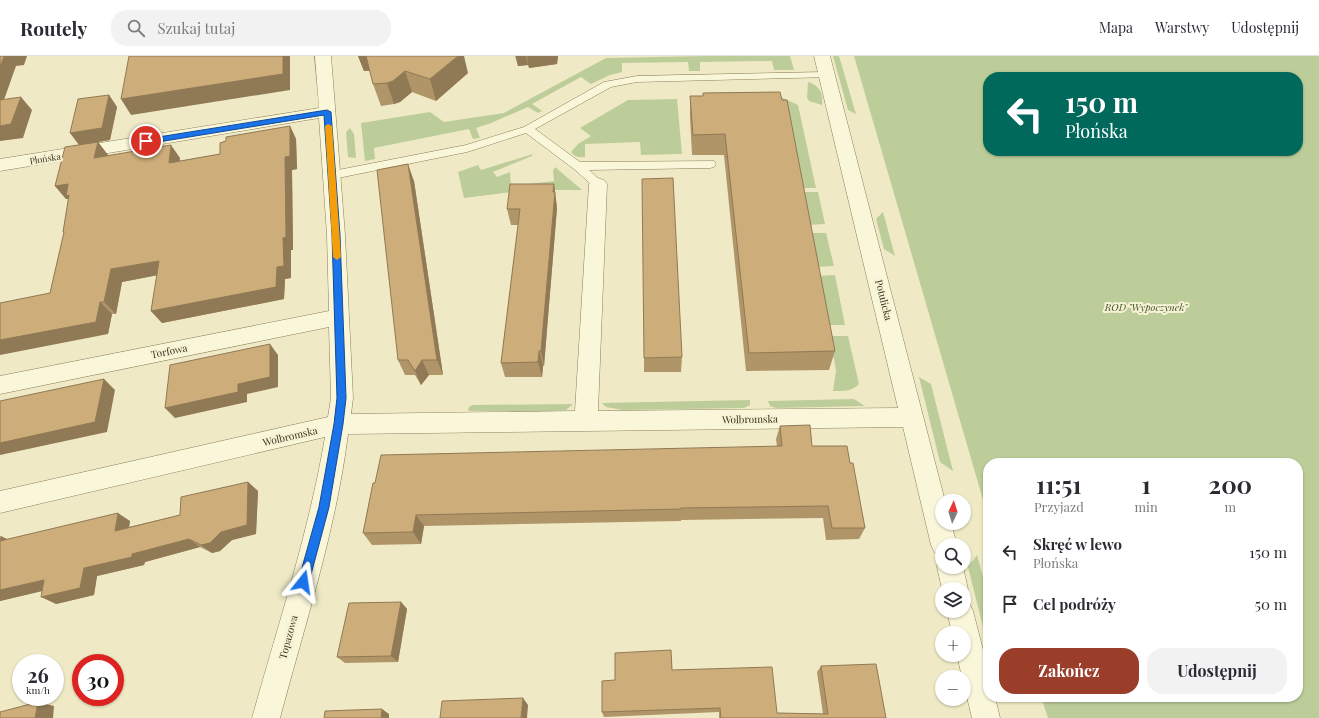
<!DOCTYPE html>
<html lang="pl">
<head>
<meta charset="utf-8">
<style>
  :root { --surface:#fff; --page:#f2f2f3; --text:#2b2b33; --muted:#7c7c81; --line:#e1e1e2; --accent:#9a3e2a }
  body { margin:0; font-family:"Playfair Display",serif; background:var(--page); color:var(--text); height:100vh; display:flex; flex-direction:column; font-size:15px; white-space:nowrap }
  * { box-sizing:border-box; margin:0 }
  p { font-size:13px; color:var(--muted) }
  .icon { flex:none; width:22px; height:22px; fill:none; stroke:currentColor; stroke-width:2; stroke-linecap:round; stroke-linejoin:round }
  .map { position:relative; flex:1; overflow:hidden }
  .side { position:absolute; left:983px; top:402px; width:320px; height:244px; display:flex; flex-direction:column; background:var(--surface); border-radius:16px; box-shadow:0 1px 3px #0004 }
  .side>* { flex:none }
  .guide { position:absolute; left:983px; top:16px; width:320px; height:84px; border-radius:16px; box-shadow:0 1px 3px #0004; background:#00695c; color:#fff; overflow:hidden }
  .needle { width:26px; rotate:4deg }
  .fabs { position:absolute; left:935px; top:438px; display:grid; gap:8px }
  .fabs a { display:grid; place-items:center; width:36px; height:36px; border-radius:50%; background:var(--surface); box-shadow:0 1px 3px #0004; font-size:20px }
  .speed { position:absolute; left:12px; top:598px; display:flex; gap:8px; font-size:20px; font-weight:700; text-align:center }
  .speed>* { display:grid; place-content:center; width:52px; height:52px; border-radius:50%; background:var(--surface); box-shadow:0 1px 3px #0004; line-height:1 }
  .speed small { font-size:10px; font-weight:400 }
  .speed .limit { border:6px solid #d22; background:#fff; color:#111 }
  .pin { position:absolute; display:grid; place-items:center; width:34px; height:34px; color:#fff; margin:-17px; border:2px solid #fff; border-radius:50%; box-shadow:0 1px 4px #0007 }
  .me { position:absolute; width:44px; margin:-22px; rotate:15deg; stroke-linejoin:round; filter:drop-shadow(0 0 3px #0008) }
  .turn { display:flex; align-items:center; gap:14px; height:84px; padding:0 16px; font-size:18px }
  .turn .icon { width:52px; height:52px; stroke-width:2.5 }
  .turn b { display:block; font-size:28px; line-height:34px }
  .eta { display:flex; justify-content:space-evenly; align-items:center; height:68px; text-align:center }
  .eta b { font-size:24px; font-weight:700; line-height:28px }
  .button { display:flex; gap:8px; margin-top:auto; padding:8px 16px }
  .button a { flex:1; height:46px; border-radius:16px; background:var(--accent); color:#fff; font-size:16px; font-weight:700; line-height:46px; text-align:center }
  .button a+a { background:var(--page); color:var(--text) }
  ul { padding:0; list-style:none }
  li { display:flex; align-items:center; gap:12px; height:52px; padding:0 16px }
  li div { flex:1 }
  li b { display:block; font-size:15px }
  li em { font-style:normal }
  header { display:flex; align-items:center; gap:24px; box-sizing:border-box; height:56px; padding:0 20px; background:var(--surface); border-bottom:1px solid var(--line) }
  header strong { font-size:19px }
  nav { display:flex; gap:22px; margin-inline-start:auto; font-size:14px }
  .search { width:280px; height:36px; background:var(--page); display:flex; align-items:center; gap:10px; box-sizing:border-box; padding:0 14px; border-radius:16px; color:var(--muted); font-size:15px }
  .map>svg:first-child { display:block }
  .green { fill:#bdcd99; fill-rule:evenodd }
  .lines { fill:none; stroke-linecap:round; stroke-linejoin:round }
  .service-casing { stroke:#8a7d5b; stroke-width:1 }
  .minor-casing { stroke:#8a7d5b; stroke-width:1 }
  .service { fill:#f9f6d9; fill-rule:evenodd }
  .minor { fill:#f9f6d9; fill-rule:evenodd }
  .wall { fill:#b09569 }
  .shaded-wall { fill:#907955 }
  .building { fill:#cdad7a; stroke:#907955 }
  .route { fill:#1a73e8; stroke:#114b97 }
  .slow { fill:#f59e0b }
  .labels { text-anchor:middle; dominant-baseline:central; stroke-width:4; stroke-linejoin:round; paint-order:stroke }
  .far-street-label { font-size:9px; fill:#3a311f; stroke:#f6f3d5 }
  .street-label { font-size:10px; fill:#3a311f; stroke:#f6f3d5 }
  .park-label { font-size:10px; font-style:italic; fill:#415725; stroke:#f6f3d5 }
</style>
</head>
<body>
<header>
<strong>Routely</strong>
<div class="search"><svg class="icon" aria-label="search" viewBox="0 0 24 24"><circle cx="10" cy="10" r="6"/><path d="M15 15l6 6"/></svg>Szukaj tutaj</div>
<nav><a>Mapa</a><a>Warstwy</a><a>Udostępnij</a></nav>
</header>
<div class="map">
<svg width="1319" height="662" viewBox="0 0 1319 662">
  <rect width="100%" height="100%" fill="#efeac5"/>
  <g class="green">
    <polygon points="706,0 790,0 794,14 774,14 772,5 700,6 700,15 689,15 688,6 622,7 622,16 610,19 591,28 581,21 532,48 542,55 538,57 528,51 491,67 476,72 480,82 473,83 469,73 374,92 375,103 365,105 361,67 430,56 444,66 504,57 606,2"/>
    <polygon points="833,0 839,0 856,58 848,54"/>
    <path d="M854,0H1319V662H1048L1041,641H1298V407H988V461ZM988,21H1298V95H988Z"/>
    <path d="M808,26C819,29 824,38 822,49L809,45L807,42Z"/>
    <polygon points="754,42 783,42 798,49 816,132 799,132"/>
    <path d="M677,43L682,98L641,99L640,86L585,88V101C579,102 575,101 571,96L578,88L591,80L580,72L628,44Z"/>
    <polygon points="350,72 354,78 356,102 348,101 346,76"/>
    <polygon points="533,98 532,100 493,116 497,121 510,116 511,130 554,125 553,115 555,111 582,134 527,134 464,142 458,116 478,109 481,114"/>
    <polygon points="801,136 818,136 825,168 807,169"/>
    <polygon points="883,156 895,200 884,193 876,163"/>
    <polygon points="810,177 826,177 834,210 816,211"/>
    <polygon points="835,219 845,269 827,269 818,220"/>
    <path d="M830,280H848L859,328C851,336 843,335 833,335L836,315Z"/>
    <polygon points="919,321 931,328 953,415 940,406"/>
    <polygon points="854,343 865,350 776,352 770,350 768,345"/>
    <polygon points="750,344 750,349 744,352 623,354 606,351 602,347"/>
    <polygon points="573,348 566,354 550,355 469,355 468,352 472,349"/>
    <polygon points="977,499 988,539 988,575 983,571 968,511"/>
  </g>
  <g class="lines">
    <defs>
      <polygon id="service" points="827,16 831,17 832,19 831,21 637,26 611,31 535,73 580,106 714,105 716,108 714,111 710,112 589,114 604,128 602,131 594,131 574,113 526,77 467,96 333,123 329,122 327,119 329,116 333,115 466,89 524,71 604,26 637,20"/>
      <g id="minor">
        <path d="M315,0H331L345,179L353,342L351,358L575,355L589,128L592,124L598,122L604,124L607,128L598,355L898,352L814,0H830L945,445H942V467H951L957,489H942V500L935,497L931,489L903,371L348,378C336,474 305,568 280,662H252C278,569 309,476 325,381L0,457V435L328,361L331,342L329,271L0,338V320L329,255L327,179L319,62L0,115V103L319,52Z"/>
        <polygon points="941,502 942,511 963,511 968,533 964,542 964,533 942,533 937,511"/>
        <polygon points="964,543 969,546 973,555 988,613 988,641 995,641 1000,662 972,662 964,629 964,621 962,621 957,599 964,599 964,577 952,577 947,555 964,555"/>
      </g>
    </defs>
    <use href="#service" class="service-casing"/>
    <use href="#minor" class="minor-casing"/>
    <use href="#service" class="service"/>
    <use href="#minor" class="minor"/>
  </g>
  <g class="wall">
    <polygon points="358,0 468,17 436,45 412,36 400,46 394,48 381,50 373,28 370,15 364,15"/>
    <polygon points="515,0 558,0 557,8 529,12 528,9 518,10"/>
    <polygon points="780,36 835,295 829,314 746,315 724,99 692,99 690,61 690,40 703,40 703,37"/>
    <polygon points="109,39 117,51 110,84 98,86 108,99 107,99 180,102 179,105 220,98 290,70 296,83 297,113 292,114 293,194 291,194 291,222 285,223 284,243 162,267 151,255 157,219 122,226 116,258 112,258 108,278 50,237 64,177 63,176 69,143 66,143 55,130"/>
    <polygon points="414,125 443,319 429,319 421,329 415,319 405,319 398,304"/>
    <polygon points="554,128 557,152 544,310 543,310 542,321 505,321 501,307 518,169 511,169 507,153"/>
    <polygon points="682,301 681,316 644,316 644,302"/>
    <polygon points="780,370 812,390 850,407 865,472 859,483 826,484 823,462 681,464 681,465 424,470 421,488 372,489 363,477 373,427 777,391 776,383"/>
    <polygon points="248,426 258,435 256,478 232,484 220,495 212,497 200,491 145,506 144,509 97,520 94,539 56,548 42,535 0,545 0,480 7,483 130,465 129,471 180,459"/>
    <polygon points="401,546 407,553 398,606 345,607 337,601"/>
    <polygon points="821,610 886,662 719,662 719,656 604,661 602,656 615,624 672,614 777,657 823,658 817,616"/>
  </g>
  <g class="shaded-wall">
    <polygon points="4,0 27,0 24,9 16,10 0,55 0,11"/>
    <polygon points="283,0 290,0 290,34 131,59 121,43"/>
    <polygon points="358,0 367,0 372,14 364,15"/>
    <polygon points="458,0 464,0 468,17 436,45 430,23"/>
    <polygon points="516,0 526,0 528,9 518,10"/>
    <polygon points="527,0 558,0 557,8 529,12"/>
    <polygon points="405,15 412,36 400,46 394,48 387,27"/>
    <polygon points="109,39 117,51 110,84 98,86 108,99 105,115 79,89 70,77"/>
    <polygon points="21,41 32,54 23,82 0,85 0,70"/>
    <polygon points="290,70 296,83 297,113 292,114 293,194 291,194 291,222 285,223 284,243 162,267 151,255 277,211 283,182 285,101"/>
    <polygon points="171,89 180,102 178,120 169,107"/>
    <polygon points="408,108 414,125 443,319 437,304"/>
    <polygon points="68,128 77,153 68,143 66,143 55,130"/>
    <polygon points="554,128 557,152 544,310 541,295"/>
    <polygon points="159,205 169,217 122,226 116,258 104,246 111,213"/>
    <polygon points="100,246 112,258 108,278 0,299 0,284"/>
    <polygon points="270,288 278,299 278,331 247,338 247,346 175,362 165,352 238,328"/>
    <polygon points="539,295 543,310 542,321 538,306"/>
    <polygon points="422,304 429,319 421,329 415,315"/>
    <polygon points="104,323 115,334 107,376 0,399 0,387"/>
    <polygon points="248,426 258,435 256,478 232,484 220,495 212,497 201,489"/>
    <polygon points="118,457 130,465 127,483 115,475"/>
    <polygon points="416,459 424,470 421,488 413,476"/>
    <polygon points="1,480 16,488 0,485"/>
    <polygon points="189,483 200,491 145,506 144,509 97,520 94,539 56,548 41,541 84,512 132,498"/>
    <polygon points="44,524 59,531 0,545 0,534"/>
    <polygon points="401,546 407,553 398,606 391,600"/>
    <polygon points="523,642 528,649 527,662 521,662"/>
    <polygon points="38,646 54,650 53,662 35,662"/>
    <polygon points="382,653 389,658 389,662 381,662"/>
  </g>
  <g class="building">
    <polygon points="0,0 4,0 0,11"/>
    <polygon points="129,0 283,0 283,18 121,43"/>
    <polygon points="366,0 458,0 430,23 405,15 393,25 387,27 373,28"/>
    <polygon points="780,36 782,44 787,44 835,295 749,297 725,78 693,79 690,40 703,40 703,37"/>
    <polygon points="109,39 102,72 70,77 78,43"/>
    <polygon points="21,41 11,68 0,70 0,44"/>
    <polygon points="290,70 290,100 285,101 286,181 283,182 284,210 277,211 276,231 151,255 159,205 111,213 104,246 100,246 96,266 0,284 0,247 50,237 64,176 63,176 69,139 66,140 68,128 55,130 65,91 98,86 94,102 171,89 169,107 220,98 220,87 226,85 226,81"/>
    <polygon points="408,108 437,304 422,304 415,315 408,304 398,304 377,114"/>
    <polygon points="673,122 682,301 644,302 642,123"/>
    <polygon points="510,128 554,128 553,136 555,136 541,295 539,295 538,306 501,307 520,153 507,153"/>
    <polygon points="270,288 270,321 238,328 238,336 165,352 170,309"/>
    <polygon points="104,323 95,366 0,387 0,345"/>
    <polygon points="810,369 812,390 847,390 850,407 853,407 865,472 832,472 828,450 681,452 681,453 416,459 413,476 363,477 373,427 375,427 381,399 782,390 780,370"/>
    <polygon points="248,426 247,469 221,476 210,487 201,489 189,483 132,498 132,501 84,512 80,532 41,541 44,524 0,534 0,485 118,457 115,475 180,459 181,441"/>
    <polygon points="401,546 391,600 337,601 349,547"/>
    <polygon points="671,594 672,614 772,611 777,657 828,658 821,610 876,608 886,662 721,662 720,652 602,656 602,625 615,624 615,597"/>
    <polygon points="523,642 521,662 440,662 442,645"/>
    <polygon points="38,646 35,662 0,662 0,656"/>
    <polygon points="382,653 381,662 324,662 325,655"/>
  </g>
  <polygon class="route" points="327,54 331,56 340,179 346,342 343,368 329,451 309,526 307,530 303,532 299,530 298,526 319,451 334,368 337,342 332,179 324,59 146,88 143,85 146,83"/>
  <polygon class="slow" points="328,68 332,70 341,201 337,204 333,201 325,70"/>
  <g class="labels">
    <g class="far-street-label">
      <text transform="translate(45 102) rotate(-9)">Płońska</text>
    </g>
    <g class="street-label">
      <text transform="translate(884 244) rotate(76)">Potulicka</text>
      <text transform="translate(169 295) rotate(-11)">Torfowa</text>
      <text transform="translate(750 363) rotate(-1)">Wolbromska</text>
      <text transform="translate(290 380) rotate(-13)">Wolbromska</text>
      <text transform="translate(288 581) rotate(-75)">Topazowa</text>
    </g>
    <g class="park-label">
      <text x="1146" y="251">ROD "Wypoczynek"</text>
    </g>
  </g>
</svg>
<div class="fabs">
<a><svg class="needle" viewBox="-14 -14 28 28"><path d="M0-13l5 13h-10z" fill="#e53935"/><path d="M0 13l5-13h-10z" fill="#7c7c81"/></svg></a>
<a><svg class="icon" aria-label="search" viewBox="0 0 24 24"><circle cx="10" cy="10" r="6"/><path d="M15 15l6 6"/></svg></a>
<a><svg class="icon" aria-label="layers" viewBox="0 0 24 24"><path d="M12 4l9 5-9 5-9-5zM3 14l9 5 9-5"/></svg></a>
<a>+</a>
<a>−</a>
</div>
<div class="speed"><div>26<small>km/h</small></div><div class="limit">30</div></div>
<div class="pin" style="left:146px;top:85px;background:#d93025"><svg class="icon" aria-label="arrive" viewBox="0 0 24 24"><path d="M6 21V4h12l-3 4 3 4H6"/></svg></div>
<svg class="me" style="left:303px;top:526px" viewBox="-20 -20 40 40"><path d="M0-17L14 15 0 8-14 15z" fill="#1a73e8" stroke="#fff" stroke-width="4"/></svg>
<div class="guide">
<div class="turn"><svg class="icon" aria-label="left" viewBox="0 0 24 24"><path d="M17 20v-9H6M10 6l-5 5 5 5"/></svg><div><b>150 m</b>Płońska</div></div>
</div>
<section class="side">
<div class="eta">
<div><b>11:51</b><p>Przyjazd</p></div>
<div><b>1</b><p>min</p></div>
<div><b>200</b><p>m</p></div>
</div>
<ul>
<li><svg class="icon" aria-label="left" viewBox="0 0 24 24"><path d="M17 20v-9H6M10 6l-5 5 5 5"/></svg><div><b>Skręć w lewo</b><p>Płońska</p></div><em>150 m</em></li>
<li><svg class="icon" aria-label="arrive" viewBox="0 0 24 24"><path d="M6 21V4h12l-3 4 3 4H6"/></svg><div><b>Cel podróży</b></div><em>50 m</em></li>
</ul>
<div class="button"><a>Zakończ</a><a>Udostępnij</a></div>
</section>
</div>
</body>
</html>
